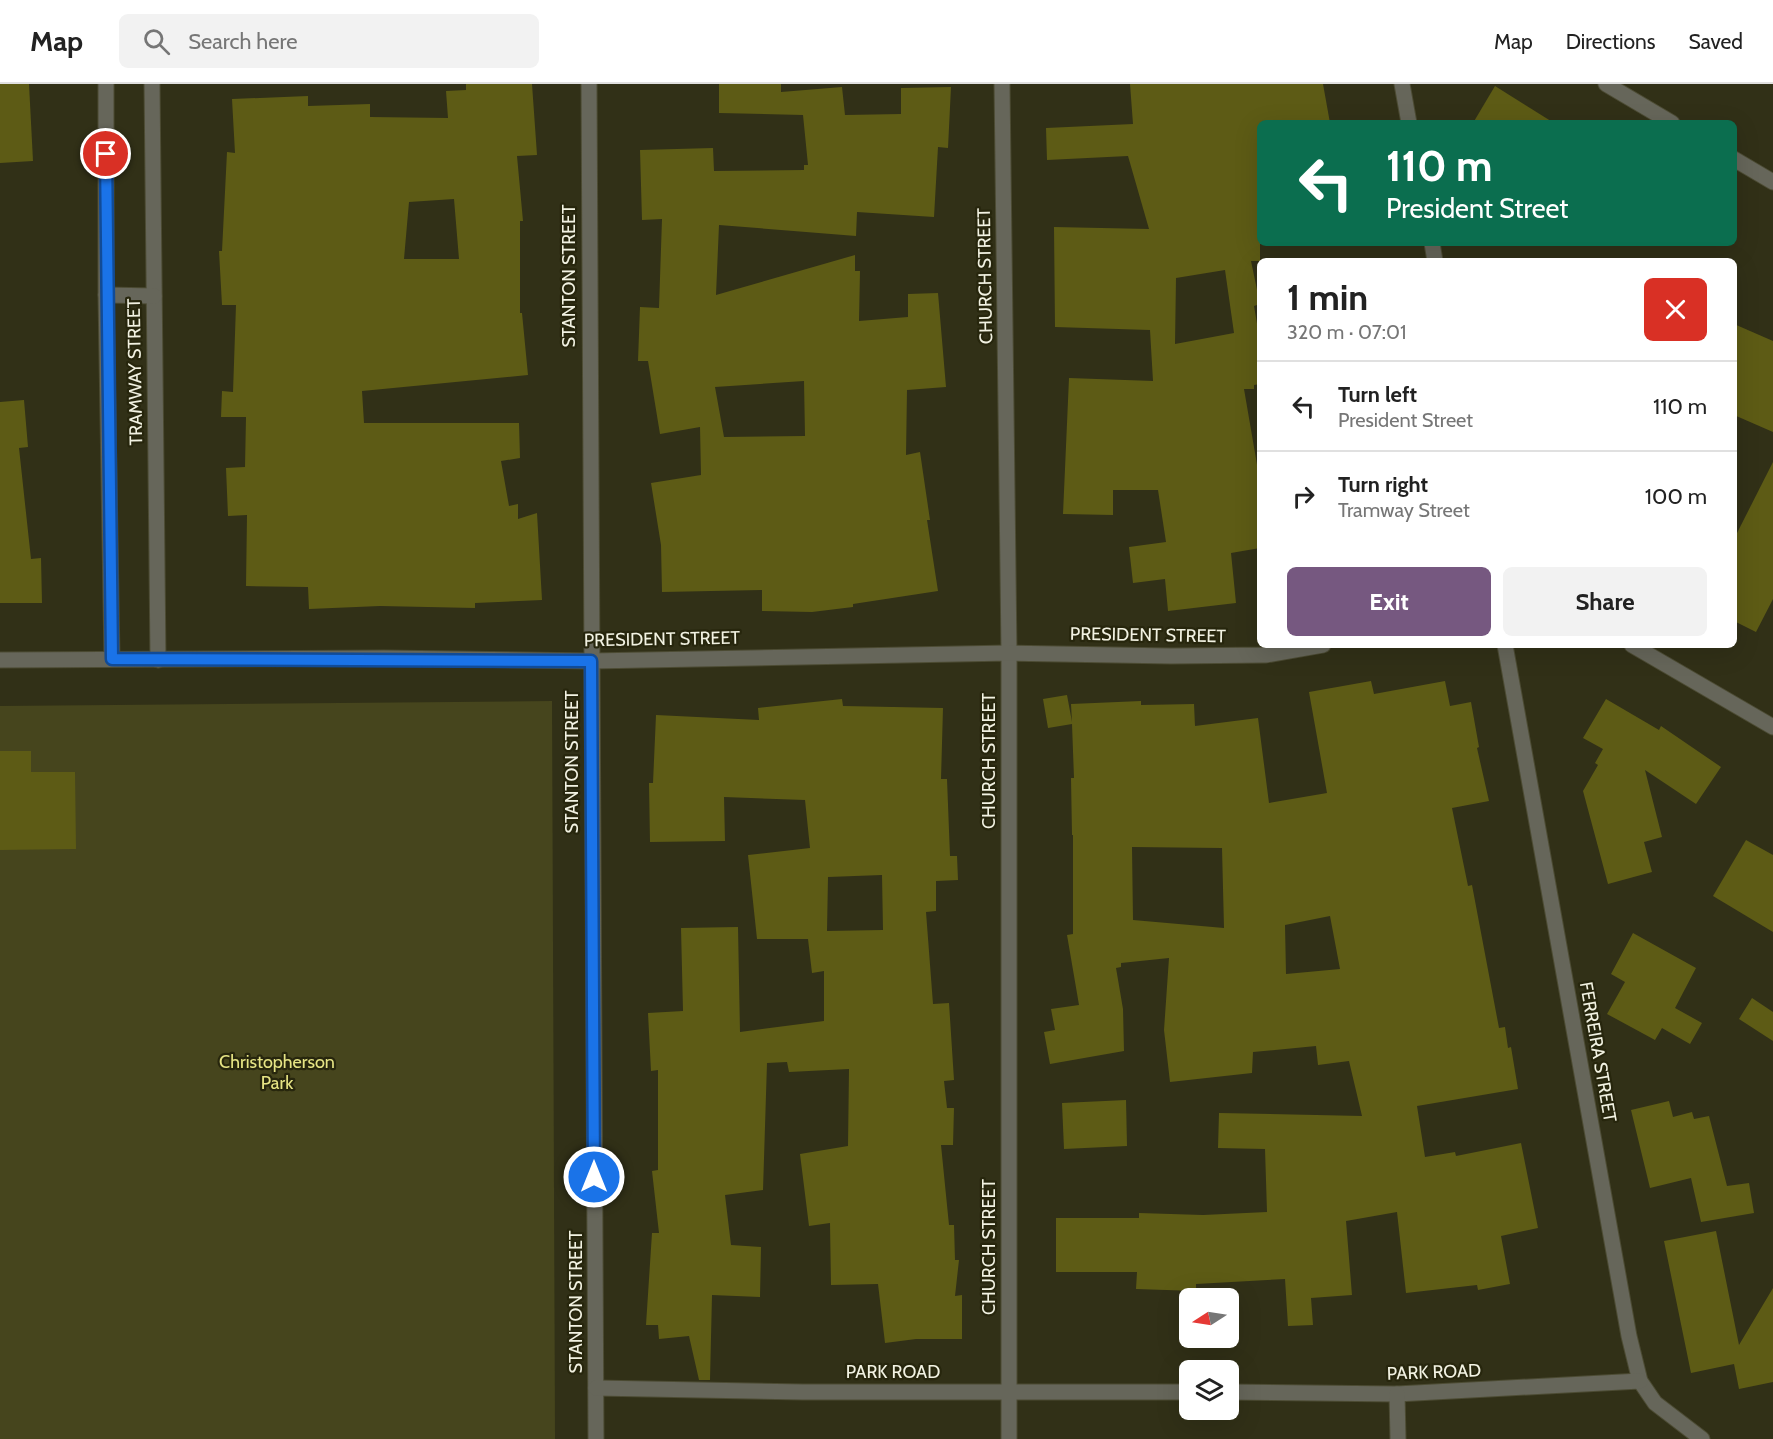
<!DOCTYPE html>
<html lang="en">
<head>
<meta charset="utf-8">
<style>
  :root { --surface:#fff; --page:#f2f2f2; --text:#222; --muted:#767676; --line:#e0e0e0; --accent:#765880 }
  body { margin:0; font-family:Cabin,sans-serif; background:var(--page); color:var(--text); height:100vh; display:flex; flex-direction:column; font-size:22px; white-space:nowrap }
  * { box-sizing:border-box; margin:0 }
  p { font-size:20px; color:var(--muted) }
  .icon { flex:none; width:33px; height:33px; fill:none; stroke:currentColor; stroke-width:2; stroke-linecap:round; stroke-linejoin:round }
  .map { position:relative; flex:1; overflow:hidden }
  .sheet { position:absolute; left:1257px; top:174px; width:480px; height:390px; display:flex; flex-direction:column; background:var(--surface); border-radius:9px; box-shadow:0 6px 24px #0002 }
  .sheet>* { flex:none }
  .hud { position:absolute; left:1257px; top:36px; width:480px; height:126px; border-radius:9px; box-shadow:0 6px 24px #0002; background:#0b6e4f; color:#fff; overflow:hidden }
  .needle { width:39px; rotate:258deg }
  .tools { position:absolute; left:1179px; top:1204px; display:grid; gap:12px }
  .tools a { display:grid; place-items:center; width:60px; height:60px; border-radius:9px; background:var(--surface); box-shadow:0 6px 24px #0002; font-size:30px }
  .pin { position:absolute; display:grid; place-items:center; width:51px; height:51px; color:#fff; margin:-26px; border:3px solid #fff; border-radius:50%; box-shadow:0 2px 6px #0007 }
  .me { position:absolute; width:66px; margin:-33px; rotate:0deg; stroke-linejoin:round; filter:drop-shadow(0 0 4px #0008) }
  .turn { display:flex; align-items:center; gap:21px; height:126px; padding:0 30px; font-size:27px }
  .turn .icon { width:78px; height:78px; stroke-width:2.5 }
  .turn b { display:block; font-size:42px; line-height:51px }
  .round { display:grid; place-items:center; flex:none; width:63px; height:63px; border-radius:9px; background:var(--page) }
  .overview { display:flex; align-items:center; justify-content:space-between; height:102px; padding:0 30px }
  h1 { font-size:36px; font-weight:700; line-height:45px }
  .action { display:flex; gap:12px; margin-top:auto; padding:12px 30px }
  .action a { flex:1; height:69px; border-radius:9px; background:var(--accent); color:#fff; font-size:24px; font-weight:700; line-height:69px; text-align:center }
  .action a+a { background:var(--page); color:var(--text) }
  ul { padding:0; list-style:none }
  li { display:flex; align-items:center; gap:18px; height:90px; padding:0 30px; border-top:2px solid var(--line) }
  li div { flex:1 }
  li b { display:block; font-size:22px }
  li em { font-style:normal }
  header { display:flex; align-items:center; gap:36px; box-sizing:border-box; height:84px; padding:0 30px; background:var(--surface); border-bottom:2px solid var(--line) }
  header strong { font-size:28px }
  nav { display:flex; gap:33px; margin-inline-start:auto; font-size:21px }
  .search { width:420px; height:54px; background:var(--page); display:flex; align-items:center; gap:15px; box-sizing:border-box; padding:0 21px; border-radius:9px; color:var(--muted); font-size:22px }
  .map>svg:first-child { display:block }
  .green { fill:#46451d }
  .building { fill:#5d5b15; fill-rule:evenodd }
  .lines { fill:none; stroke-linecap:round; stroke-linejoin:round }
  .minor-casing { stroke:#4c4b33; stroke-width:17 }
  .minor { stroke:#66665a; stroke-width:15 }
  .route-casing { stroke:#114b97; stroke-width:15 }
  .route { stroke:#1a73e8; stroke-width:10 }
  .labels { text-anchor:middle; dominant-baseline:central; stroke-width:4.5; stroke-linejoin:round; paint-order:stroke }
  .street-label { font-size:18px; fill:#f2f2e2; stroke:#27260d }
  .park-label { font-size:18px; fill:#e6e484; stroke:#27260d }
</style>
</head>
<body>
<header>
<strong>Map</strong>
<div class="search"><svg class="icon" aria-label="search" viewBox="0 0 24 24"><circle cx="10" cy="10" r="6"/><path d="M15 15l6 6"/></svg>Search here</div>
<nav><a>Map</a><a>Directions</a><a>Saved</a></nav>
</header>
<div class="map">
<svg width="1773" height="1355" viewBox="0 0 1773 1355">
  <rect width="100%" height="100%" fill="#313017"/>
  <polygon class="green" points="552,617 555,1355 0,1355 0,622"/>
  <g class="building">
    <polygon points="0,0 29,0 33,77 0,79"/>
    <path d="M466,0H532L537,71L517,72L523,137H520V229H522L528,291L362,307L364,339H519L520,374L501,377L509,422L518,420V435L537,429L542,516L475,519V524L380,522L309,525L308,503L246,502L247,431L228,432L226,384L245,383L246,333H221L222,307L233,308L236,221H222L219,167H222L227,68L235,69L232,15L308,12V22L370,20V33L448,34L446,7L466,6ZM454,115L459,175H404L409,118Z"/>
    <path d="M719,0H781V8L842,3L845,31L901,30V4L951,3L948,64L938,63L934,133L857,128L856,152L719,141L716,211L855,171V187H860L859,237L908,233V210L938,209L946,303L907,306L906,371L920,368L930,436H927L938,507L853,520V523L812,528L762,527V506L662,508L661,461L651,399L701,391L700,343L660,350L648,277H638L640,223L659,224L662,135L642,136L640,66L713,64L714,87L804,86V81H808L803,31L719,29ZM804,297L805,352L724,353L715,303Z"/>
    <path d="M1130,0H1323L1330,39H1260V177H1251L1260,220L1254,222L1260,257V300L1254,301V305H1244L1260,398V464L1231,469L1236,519L1168,527L1165,495L1133,499L1129,463L1166,458L1158,406H1113V431L1063,430L1069,294L1153,297L1150,246L1055,243L1054,143L1149,145L1128,72L1047,76L1046,44L1133,40ZM1225,186L1234,249L1175,260L1176,194Z"/>
    <polygon points="1495,2 1554,39 1473,39"/>
    <polygon points="1734,240 1773,257 1773,348 1734,331"/>
    <polygon points="24,316 28,363 19,364 31,475 41,474 42,519 0,519 0,318"/>
    <polygon points="1773,378 1773,515 1756,548 1734,537 1734,455"/>
    <path d="M1371,597L1374,610L1445,597L1450,622L1471,618L1479,663L1477,664L1489,717L1452,724L1468,802L1472,801L1499,944L1505,943L1508,964L1511,963L1518,1005L1417,1022L1425,1073L1455,1068L1456,1072L1521,1059L1538,1144L1501,1152L1510,1200L1478,1206L1477,1201L1406,1209L1397,1128L1346,1137L1352,1211L1311,1214L1313,1241L1288,1242L1285,1195L1196,1200V1207L1136,1205L1137,1188H1056V1134H1139V1129L1203,1131L1267,1128L1265,1065L1218,1064L1219,1029L1362,1032L1349,977L1318,981L1316,962L1253,968L1252,989L1170,998L1164,946L1169,874L1121,879V883L1116,884L1123,925L1124,967L1050,980L1044,948L1055,946L1051,925L1079,921L1067,851L1073,850V751H1072L1071,694H1074L1072,640L1048,644L1043,615L1067,611L1072,638L1071,620L1141,617V621L1194,620L1195,642L1258,634L1269,719L1327,709L1309,608ZM1132,763L1222,764L1224,844L1133,836ZM1330,832L1340,885L1286,890L1285,841Z"/>
    <path d="M842,615L843,622L943,624L941,695H947L950,772H957L958,796L936,797V827L926,828L933,920L949,919L954,996L944,997L947,1024H954L953,1061H941L949,1141H954L955,1176H959L955,1212L962,1211V1255H916L885,1259L878,1200L831,1201L830,1139L809,1142L800,1070L848,1062L849,985L789,988L787,978L767,979L763,1106L725,1111L731,1161L761,1163L760,1213L712,1211L710,1296H699L689,1252L659,1255L658,1241H646L652,1149H659L652,1087L658,1086V986L651,987L648,929L683,927L681,844L738,843L740,948L824,937V887L812,889L808,855H757L748,771L810,764L805,716L724,713L725,757L650,758L649,699H653L656,631L759,636L758,624ZM882,791L883,846L827,847L828,793Z"/>
    <polygon points="1606,615 1659,646 1661,642 1721,683 1696,720 1645,686 1662,753 1644,758 1652,788 1608,800 1583,707 1598,681 1595,679 1603,665 1583,654"/>
    <polygon points="0,667 31,667 31,688 75,688 76,765 0,766"/>
    <polygon points="1746,756 1773,771 1773,848 1713,812"/>
    <polygon points="1633,849 1696,884 1675,924 1702,939 1690,960 1662,944 1655,956 1607,930 1625,898 1611,890"/>
    <polygon points="1752,914 1773,928 1773,957 1739,935"/>
    <polygon points="1126,1016 1127,1062 1064,1065 1062,1019"/>
    <polygon points="1669,1017 1673,1033 1692,1028 1694,1035 1709,1032 1727,1102 1749,1099 1754,1129 1701,1138 1691,1094 1650,1104 1631,1026"/>
    <polygon points="1716,1147 1739,1261 1773,1204 1773,1298 1739,1305 1734,1280 1691,1289 1664,1157"/>
  </g>
  <g class="lines">
    <defs>
      <g id="minor">
        <polyline points="106,0 106,211 112,575"/>
        <polyline points="152,0 158,576"/>
        <polyline points="589,0 596,1355"/>
        <polyline points="1002,0 1009,569 1009,1355"/>
        <polyline points="1402,0 1409,39"/>
        <polyline points="1606,0 1672,39"/>
        <polyline points="1734,75 1773,98"/>
        <polyline points="1432,159 1435,177"/>
        <polyline points="106,211 154,212"/>
        <polyline points="1505,561 1629,1252 1640,1297 1655,1319 1702,1355"/>
        <polyline points="1632,561 1773,643"/>
        <polyline points="0,576 384,574 591,577 1009,569 1171,572 1266,571 1323,561"/>
        <polyline points="596,1304 803,1308 1190,1308"/>
        <polyline points="1228,1308 1397,1310 1640,1297"/>
        <polyline points="1397,1310 1398,1355"/>
      </g>
    </defs>
    <use href="#minor" class="minor-casing"/>
    <use href="#minor" class="minor"/>
  </g>
  <g class="lines">
    <defs>
      <polyline id="route" points="106,70 112,575 591,577 594,1093"/>
    </defs>
    <use href="#route" class="route-casing"/>
    <use href="#route" class="route"/>
  </g>
  <g class="labels">
    <g class="street-label">
      <text transform="translate(569 192) rotate(-90)">STANTON STREET</text>
      <text transform="translate(985 192) rotate(-91)">CHURCH STREET</text>
      <text transform="translate(135 288) rotate(-91)">TRAMWAY STREET</text>
      <text transform="translate(1148 551) rotate(1)">PRESIDENT STREET</text>
      <text transform="translate(662 555) rotate(-1)">PRESIDENT STREET</text>
      <text transform="translate(989 677) rotate(-90)">CHURCH STREET</text>
      <text transform="translate(572 678) rotate(-90)">STANTON STREET</text>
      <text transform="translate(1598 968) rotate(80)">FERREIRA STREET</text>
      <text transform="translate(989 1163) rotate(-90)">CHURCH STREET</text>
      <text transform="translate(576 1218) rotate(-90)">STANTON STREET</text>
      <text x="893" y="1288">PARK ROAD</text>
      <text transform="translate(1434 1288) rotate(-2)">PARK ROAD</text>
    </g>
    <g class="park-label">
      <text x="277" y="978">Christopherson<tspan x="277" dy="21">Park</tspan></text>
    </g>
  </g>
</svg>
<div class="tools">
<a><svg class="needle" viewBox="-14 -14 28 28"><path d="M0-13l5 13h-10z" fill="#e53935"/><path d="M0 13l5-13h-10z" fill="#767676"/></svg></a>
<a><svg class="icon" aria-label="layers" viewBox="0 0 24 24"><path d="M12 4l9 5-9 5-9-5zM3 14l9 5 9-5"/></svg></a>
</div>
<div class="pin" style="left:106px;top:70px;background:#d93025"><svg class="icon" aria-label="arrive" viewBox="0 0 24 24"><path d="M6 21V4h12l-3 4 3 4H6"/></svg></div>
<svg class="me" style="left:594px;top:1093px" viewBox="-20 -20 40 40"><circle r="17" fill="#1a73e8" stroke="#fff" stroke-width="3"/><path d="M0-11L8 9 0 5-8 9z" fill="#fff"/></svg>
<div class="hud">
<div class="turn"><svg class="icon" aria-label="left" viewBox="0 0 24 24"><path d="M17 20v-9H6M10 6l-5 5 5 5"/></svg><div><b>110 m</b>President Street</div></div>
</div>
<section class="sheet">
<div class="overview"><div><h1>1 min</h1><p>320 m · 07:01</p></div><a class="round" style="background:#d93025;color:#fff"><svg class="icon" aria-label="close" viewBox="0 0 24 24"><path d="M6 6l12 12M18 6L6 18"/></svg></a></div>
<ul>
<li><svg class="icon" aria-label="left" viewBox="0 0 24 24"><path d="M17 20v-9H6M10 6l-5 5 5 5"/></svg><div><b>Turn left</b><p>President Street</p></div><em>110 m</em></li>
<li><svg class="icon" aria-label="right" viewBox="0 0 24 24"><path d="M7 20v-9h11M14 6l5 5-5 5"/></svg><div><b>Turn right</b><p>Tramway Street</p></div><em>100 m</em></li>
</ul>
<div class="action"><a>Exit</a><a>Share</a></div>
</section>
</div>
</body>
</html>
